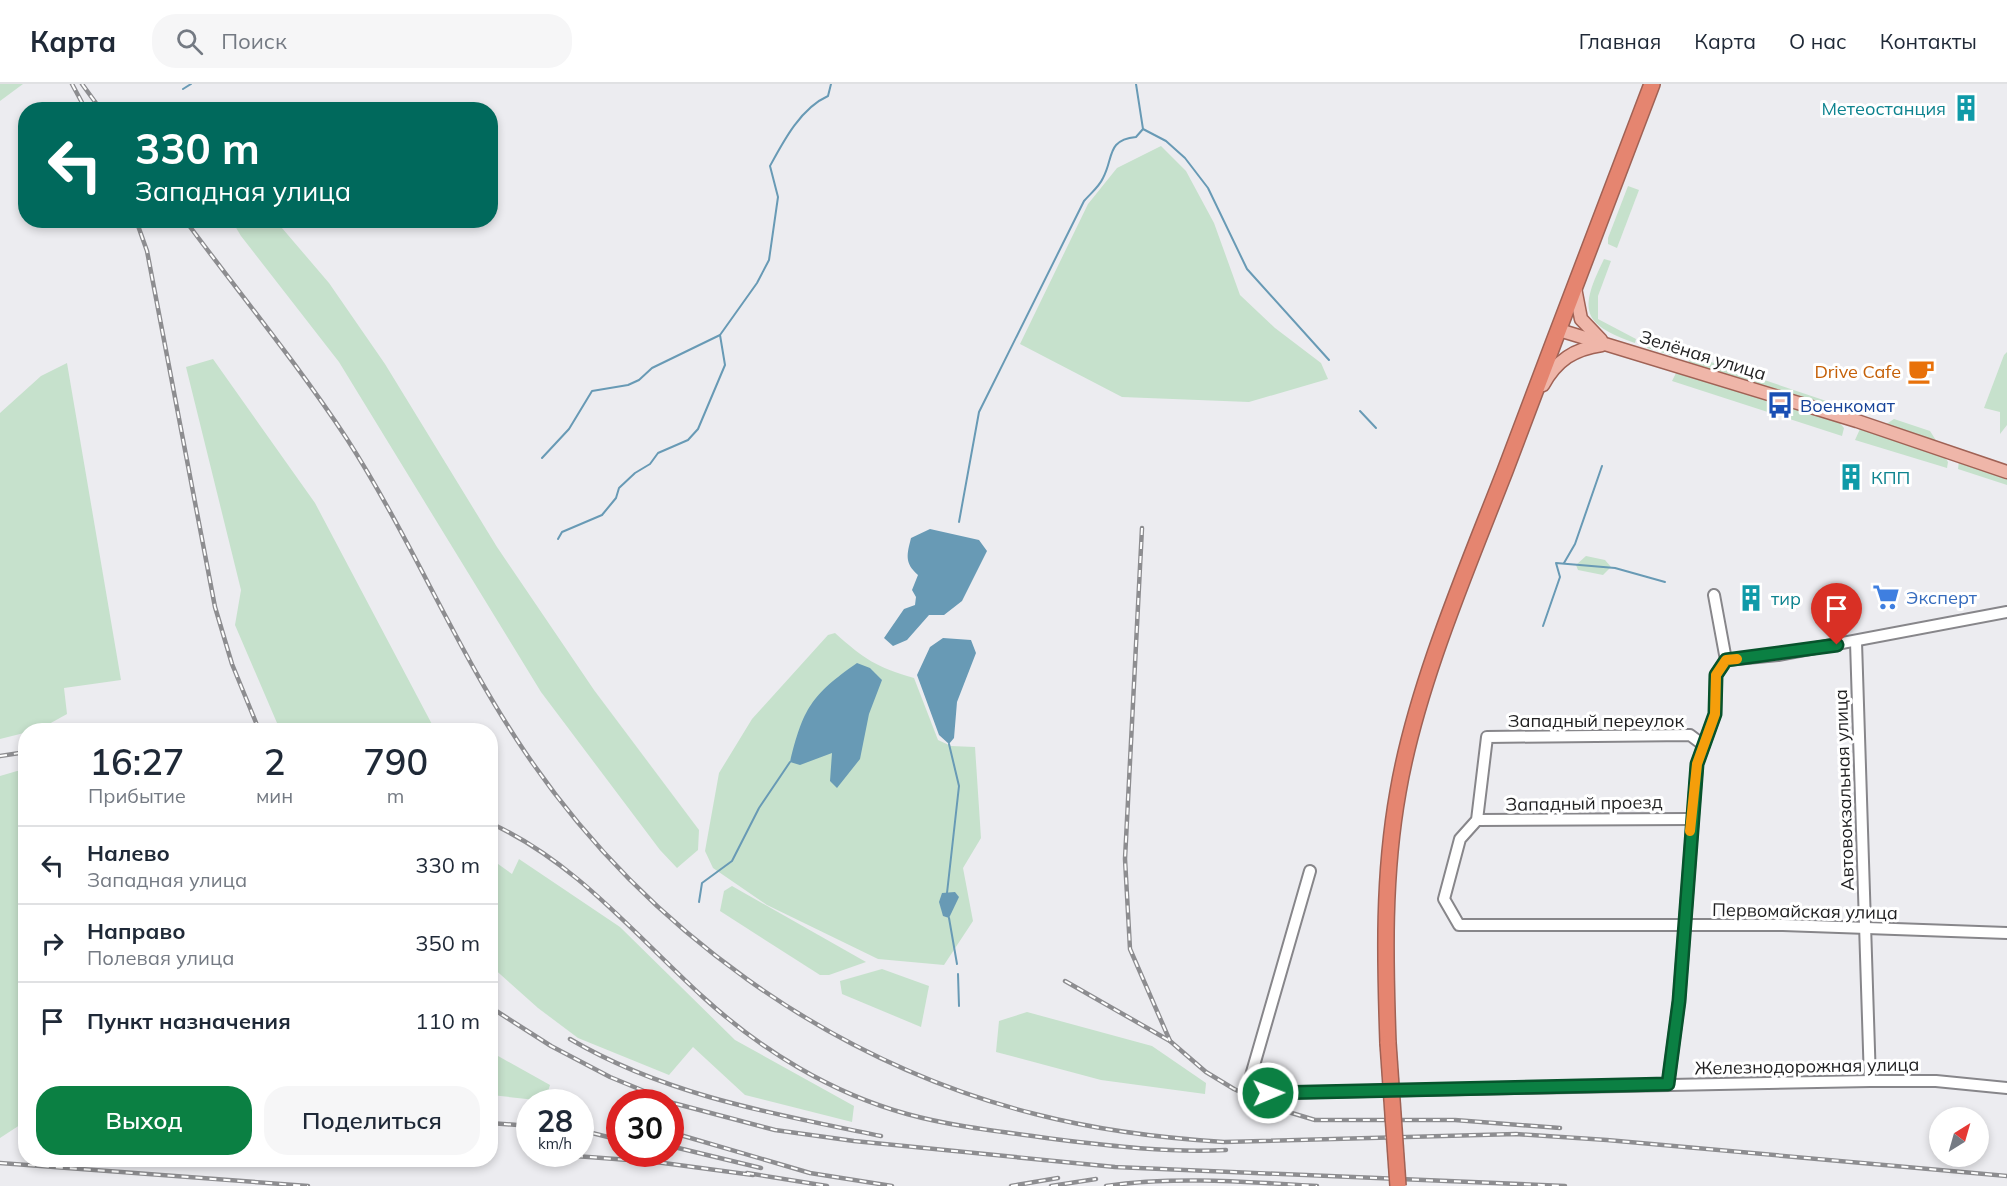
<!DOCTYPE html>
<html lang="ru">
<head>
<meta charset="utf-8">
<style>
  :root { --surface:#fff; --page:#f6f6f7; --text:#1f2937; --muted:#747a83; --line:#e0e1e3; --accent:#0b8043 }
  body { margin:0; font-family:Mulish,sans-serif; background:var(--page); color:var(--text); height:100vh; display:flex; flex-direction:column; font-size:22px; white-space:nowrap }
  * { box-sizing:border-box; margin:0 }
  p { font-size:20px; color:var(--muted) }
  .icon { flex:none; width:33px; height:33px; fill:none; stroke:currentColor; stroke-width:2; stroke-linecap:round; stroke-linejoin:round }
  .map { position:relative; flex:1; overflow:hidden }
  .drawer { position:absolute; left:18px; top:639px; width:480px; height:444px; display:flex; flex-direction:column; background:var(--surface); border-radius:24px; box-shadow:0 3px 9px #0003 }
  .drawer>* { flex:none }
  .guide { position:absolute; left:18px; top:18px; width:480px; height:126px; border-radius:24px; box-shadow:0 3px 9px #0003; background:#00695c; color:#fff; overflow:hidden }
  .needle { width:39px; rotate:37deg }
  .fabs { position:absolute; left:1929px; top:1023px; display:grid; gap:12px }
  .fabs a { display:grid; place-items:center; width:60px; height:60px; border-radius:50%; background:var(--surface); box-shadow:0 3px 9px #0003; font-size:30px }
  .speed { position:absolute; left:516px; top:1005px; display:flex; gap:12px; font-size:30px; font-weight:700; text-align:center }
  .speed>* { display:grid; place-content:center; width:78px; height:78px; border-radius:50%; background:var(--surface); box-shadow:0 3px 9px #0003; line-height:1 }
  .speed small { font-size:15px; font-weight:400 }
  .speed .limit { border:9px solid #d22; background:#fff; color:#111 }
  .pin { position:absolute; display:grid; place-items:center; width:51px; height:51px; color:#fff; margin:-62px -26px; border-radius:50% 50% 50% 0; rotate:-45deg; box-shadow:0 0 6px #0007 }
  .pin .icon { rotate:45deg }
  .me { position:absolute; width:66px; margin:-33px; rotate:89deg; stroke-linejoin:round; filter:drop-shadow(0 0 4px #0008) }
  .turn { display:flex; align-items:center; gap:21px; height:126px; padding:0 18px; font-size:27px }
  .turn .icon { width:78px; height:78px; stroke-width:2.5 }
  .turn b { display:block; font-size:42px; line-height:51px }
  .eta { display:flex; justify-content:space-evenly; align-items:center; height:102px; text-align:center }
  .eta b { font-size:36px; font-weight:600; line-height:42px }
  .primary-button { display:flex; gap:12px; margin-top:auto; padding:12px 18px }
  .primary-button a { flex:1; height:69px; border-radius:24px; background:var(--accent); color:#fff; font-size:24px; font-weight:600; line-height:69px; text-align:center }
  .primary-button a+a { background:var(--page); color:var(--text) }
  ul { padding:0; list-style:none }
  li { display:flex; align-items:center; gap:18px; height:78px; padding:0 18px; border-top:2px solid var(--line) }
  li div { flex:1 }
  li b { display:block; font-size:22px }
  li em { font-style:normal }
  header { display:flex; align-items:center; gap:36px; box-sizing:border-box; height:84px; padding:0 30px; background:var(--surface); border-bottom:2px solid var(--line) }
  header strong { font-size:28px }
  nav { display:flex; gap:33px; margin-inline-start:auto; font-size:21px }
  .search { width:420px; height:54px; background:var(--page); display:flex; align-items:center; gap:15px; box-sizing:border-box; padding:0 21px; border-radius:24px; color:var(--muted); font-size:22px }
  .map>svg:first-child { display:block }
  .green { fill:#c6e1cc }
  .water { fill:#689ab5 }
  .lines { fill:none; stroke-linecap:round; stroke-linejoin:round }
  .stream { stroke:#689ab5; stroke-width:2 }
  .minor-casing { stroke:#87868a; stroke-width:14 }
  .major-casing { stroke:#a06255; stroke-width:15 }
  .highway-casing { stroke:#a06255; stroke-width:18 }
  .minor { stroke:#fff; stroke-width:10 }
  .major { stroke:#efb6a9; stroke-width:12 }
  .highway { stroke:#e58570; stroke-width:15 }
  .rail-casing { stroke:#8d8d90; stroke-width:4.5 }
  .rail { stroke:#fff; stroke-width:2; stroke-dasharray:7; stroke-linecap:butt }
  .highway-bridge-casing { stroke:#a06255; stroke-width:18; stroke-linecap:butt }
  .highway-bridge { stroke:#e58570; stroke-width:15 }
  .route-casing { stroke:#07532c; stroke-width:15 }
  .route { stroke:#0b8043; stroke-width:10 }
  .slow { stroke:#f59e0b; stroke-width:10 }
  .labels { text-anchor:middle; dominant-baseline:central; stroke-width:6; stroke-linejoin:round; paint-order:stroke }
  .culture-label { font-size:18px; fill:#0d838f; stroke:#fff; text-anchor:start }
  .street-label { font-size:18px; fill:#212122; stroke:#fff }
  .food-label { font-size:18px; fill:#c56008; stroke:#fff; text-anchor:end }
  .transit-label { font-size:18px; fill:#164399; stroke:#fff; text-anchor:start }
  .shop-label { font-size:18px; fill:#366cbe; stroke:#fff; text-anchor:start }
</style>
</head>
<body>
<header>
<strong>Карта</strong>
<div class="search"><svg class="icon" aria-label="search" viewBox="0 0 24 24"><circle cx="10" cy="10" r="6"/><path d="M15 15l6 6"/></svg>Поиск</div>
<nav><a>Главная</a><a>Карта</a><a>О нас</a><a>Контакты</a></nav>
</header>
<div class="map">
<svg width="2007" height="1102" viewBox="0 0 2007 1102">
  <rect width="100%" height="100%" fill="#ececf0"/>
  <g class="green">
    <polygon points="0,0 23,0 0,17"/>
    <polygon points="1161,62 1186,87 1214,139 1240,211 1275,244 1321,279 1328,295 1249,318 1122,313 1020,260 1088,120 1117,84"/>
    <polygon points="1628,102 1639,106 1617,164 1608,160 1608,154"/>
    <polygon points="232,137 276,137 329,199 385,280 497,463 594,606 699,746 698,766 677,784 660,766 541,608 339,278 241,152"/>
    <path d="M1604,175L1611,177L1598,212V235L1636,255L1635,259C1581,240 1579,226 1604,175Z"/>
    <polygon points="1648,258 1680,268 1677,273 1647,264"/>
    <polygon points="2007,268 2007,341 2000,350 2000,328 1984,324 2004,271"/>
    <polygon points="1693,272 1853,326 1854,330 1688,278"/>
    <polygon points="213,275 315,419 435,646 280,646 235,541 241,506 186,283"/>
    <polygon points="67,279 121,596 64,604 67,630 40,645 0,655 0,329 41,292"/>
    <polygon points="1677,287 1773,315 1772,321 1790,327 1792,322 1838,337 1844,344 1842,352 1672,297"/>
    <polygon points="1894,335 1930,347 1937,358 1885,341"/>
    <polygon points="1860,345 1944,372 1948,378 1947,384 1855,356"/>
    <polygon points="1959,377 2007,393 2007,401 1958,385"/>
    <polygon points="1586,472 1605,476 1611,483 1603,491 1578,486 1576,481"/>
    <path d="M835,549C864,575 876,583 914,594L938,656L951,662L975,663L981,754L963,784L973,837L944,881L878,875L767,821L713,784L705,767L719,689L752,635L828,551Z"/>
    <polygon points="17,687 26,687 26,1037 0,1054 0,692"/>
    <polygon points="491,775 512,790 519,775 620,843 735,956 854,1022 852,1038 745,1011 693,963 669,991 578,954 538,924 491,882"/>
    <polygon points="732,802 866,878 829,891 820,891 720,827 724,807"/>
    <polygon points="882,885 929,902 921,943 842,910 840,897"/>
    <polygon points="1027,928 1152,962 1206,999 1205,1010 1101,996 996,968 999,937"/>
    <polygon points="491,968 550,1001 545,1017 491,1011"/>
  </g>
  <g class="water">
    <path d="M930,445L979,456L987,467L962,517L944,531H929L907,556L893,562L884,554L904,525L915,521L916,513L912,506L918,491C904,479 907,470 911,454Z"/>
    <polygon points="943,554 971,556 976,569 957,618 954,654 949,660 939,651 917,591 930,563"/>
    <path d="M857,579L870,584L882,596L869,630L860,675L837,704L830,697L832,669L800,681L790,678C803,625 811,611 857,579Z"/>
    <polygon points="955,808 959,813 949,834 943,832 939,818 942,809"/>
  </g>
  <g class="lines">
    <g class="stream">
      <polyline points="183,5 191,0"/>
      <polyline points="1143,45 1166,57 1185,74 1208,104 1247,185 1329,276"/>
      <polyline points="1360,327 1376,344"/>
      <path d="M542,374L569,345L592,307L628,301L639,296L652,284L720,251L757,199L769,176L778,113L770,82C784,56 801,24 828,12L831,0"/>
      <path d="M959,438L979,328L1084,117C1090,110 1099,103 1103,94C1114,74 1106,56 1136,53L1143,45L1136,0"/>
      <polyline points="558,455 562,448 602,431 616,414 619,404 635,389 650,380 658,369 688,356 698,345 725,281 720,251"/>
      <polyline points="1564,479 1575,460 1602,382"/>
      <polyline points="1543,542 1560,493 1556,479 1615,484 1665,498"/>
      <polyline points="947,809 959,702 949,660"/>
      <polyline points="699,818 702,799 732,777 759,724 790,678"/>
      <polyline points="949,834 957,880"/>
      <polyline points="958,890 959,922"/>
    </g>
    <defs>
      <g id="minor">
        <polyline points="1714,511 1726,576 1778,571 2007,528"/>
        <polyline points="1856,558 1870,997"/>
        <polyline points="1702,660 1690,651 1487,653 1477,736 1460,755 1444,815 1459,841 1783,841 2007,849"/>
        <polyline points="1477,736 1691,735"/>
        <polyline points="1310,787 1248,1002 1268,1009 1870,997 1936,997 2007,1004"/>
        <polyline points="1668,1000 1679,917 1697,680 1715,630 1716,591 1726,576"/>
      </g>
      <g id="major">
        <polyline points="1575,204 1581,235 1601,256"/>
        <polyline points="1559,246 1857,337 2007,388"/>
        <path d="M1543,301C1557,276 1574,265 1602,261"/>
      </g>
      <path id="highway" d="M1388,959C1385,874 1383,792 1398,708C1416,603 1466,487 1505,387C1554,258 1602,129 1652,0"/>
    </defs>
    <use href="#minor" class="minor-casing"/>
    <use href="#major" class="major-casing"/>
    <use href="#highway" class="highway-casing"/>
    <use href="#minor" class="minor"/>
    <use href="#major" class="major"/>
    <use href="#highway" class="highway"/>
    <defs>
      <g id="rail">
        <polyline points="72,0 86,26"/>
        <polyline points="82,0 101,26"/>
        <polyline points="136,136 147,167 215,523 232,580 259,646"/>
        <path d="M185,136C239,209 297,279 347,355C412,456 457,568 525,668C643,843 829,978 1035,1030C1097,1046 1160,1054 1224,1058L1516,1050L1607,1056L2007,1092"/>
        <polyline points="1142,444 1125,775 1130,865 1170,957"/>
        <polyline points="0,672 26,668"/>
        <path d="M490,739C576,778 635,851 703,913C761,966 831,1009 907,1030C954,1043 1005,1048 1054,1055C1111,1062 1169,1069 1226,1066"/>
        <polyline points="1065,897 1170,957 1206,988 1234,1005 1275,1024 1315,1036 1455,1036 1560,1044"/>
        <polyline points="490,923 551,962 610,993 673,1019 775,1046 854,1057 1115,1083 1565,1102"/>
        <path d="M570,955C665,1011 774,1030 881,1052"/>
        <polyline points="490,1039 530,1042"/>
        <polyline points="580,1046 620,1056"/>
        <polyline points="670,1048 810,1089 892,1102"/>
        <polyline points="670,1062 761,1084"/>
        <polyline points="548,1070 656,1078 753,1091"/>
        <polyline points="0,1079 308,1102"/>
        <polyline points="747,1089 827,1102"/>
        <polyline points="1011,1102 1058,1094"/>
        <polyline points="1051,1102 1096,1095"/>
        <path d="M1106,1102C1175,1092 1247,1098 1317,1102"/>
      </g>
    </defs>
    <use href="#rail" class="rail-casing"/>
    <use href="#rail" class="rail"/>
    <defs>
      <polyline id="highway-bridge" points="1388,959 1398,1102"/>
    </defs>
    <use href="#highway-bridge" class="highway-bridge-casing"/>
    <use href="#highway-bridge" class="highway-bridge"/>
  </g>
  <g class="lines">
    <defs>
      <polyline id="route" points="1268,1009 1668,1000 1679,917 1697,680 1715,630 1716,591 1726,576 1837,561"/>
    </defs>
    <use href="#route" class="route-casing"/>
    <use href="#route" class="route"/>
    <polyline class="slow" points="1690,747 1697,680 1715,630 1716,591 1726,576 1737,575"/>
  </g>
  <defs>
    <symbol id="building-bare" viewBox="-9 -9 18 18"><path d="M-4-6H4V6H1V3H-1V6H-4ZM-2.5-4.3h1.7v1.8h-1.7ZM.8-4.3h1.7v1.8H.8ZM-2.5-1h1.7V.8h-1.7ZM.8-1h1.7V.8H.8Z" fill="#0f9aa8" stroke="#fff" stroke-width="2.5" paint-order="stroke"/></symbol>
    <symbol id="cafe-bare" viewBox="-9 -9 18 18"><path d="M-5.5-4.5H6V0H3Q3 3.5 0 3.5H-2.5Q-5.5 3.5-5.5 0ZM3-3.2v2h1.7v-2ZM-6 4.5H4V6H-6Z" fill="#e8710a" stroke="#fff" stroke-width="2.5" paint-order="stroke"/></symbol>
    <symbol id="bus-bare" viewBox="-9 -9 18 18"><path d="M-5-6H5V4H4V6H2V4H-2V6H-4V4H-5ZM-3.5-4V0h7V-4ZM-3.5 1.2v1.5H-2V1.2ZM2 1.2v1.5H3.5V1.2Z" fill="#1a4fb4" stroke="#fff" stroke-width="2.5" paint-order="stroke"/></symbol>
    <symbol id="supermarket-bare" viewBox="-9 -9 18 18"><path d="M-6-5.5h2.5l.6 2H6L4.5 2H-2.5L-4.4-4H-6ZM-1.5 3.2a1.3 1.3 0 1 0 .1 0ZM3 3.2a1.3 1.3 0 1 0 .1 0Z" fill="#3f7fe0" stroke="#fff" stroke-width="2.5" paint-order="stroke"/></symbol>
  </defs>
  <g fill-rule="evenodd">
    <use href="#building-bare" x="1947" y="5" width="38" height="38"/>
    <use href="#cafe-bare" x="1902" y="268" width="38" height="38"/>
    <use href="#bus-bare" x="1761" y="302" width="38" height="38"/>
    <use href="#building-bare" x="1832" y="374" width="38" height="38"/>
    <use href="#supermarket-bare" x="1867" y="494" width="38" height="38"/>
    <use href="#building-bare" x="1732" y="495" width="38" height="38"/>
  </g>
  <g class="labels">
    <g class="culture-label">
      <text x="1946" y="24" text-anchor="end">Метеостанция</text>
      <text x="1871" y="393">КПП</text>
      <text x="1771" y="514">тир</text>
    </g>
    <g class="street-label">
      <text transform="translate(1703 271) rotate(17)">Зелёная улица</text>
      <text x="1596" y="636">Западный переулок</text>
      <text transform="translate(1844 706) rotate(-92)">Автовокзальная улица</text>
      <text transform="translate(1584 719) rotate(-1)">Западный проезд</text>
      <text transform="translate(1805 827) rotate(1)">Первомайская улица</text>
      <text transform="translate(1807 982) rotate(-1)">Железнодорожная улица</text>
    </g>
    <g class="food-label">
      <text x="1901" y="287">Drive Cafe</text>
    </g>
    <g class="transit-label">
      <text x="1800" y="321">Военкомат</text>
    </g>
    <g class="shop-label">
      <text x="1906" y="513">Эксперт</text>
    </g>
  </g>
</svg>
<div class="fabs">
<a><svg class="needle" viewBox="-14 -14 28 28"><path d="M0-13l5 13h-10z" fill="#e53935"/><path d="M0 13l5-13h-10z" fill="#747a83"/></svg></a>
</div>
<div class="speed"><div>28<small>km/h</small></div><div class="limit">30</div></div>
<div class="pin" style="left:1837px;top:561px;background:#d93025"><svg class="icon" aria-label="arrive" viewBox="0 0 24 24"><path d="M6 21V4h12l-3 4 3 4H6"/></svg></div>
<svg class="me" style="left:1268px;top:1009px" viewBox="-20 -20 40 40"><circle r="17" fill="#0b8043" stroke="#fff" stroke-width="3"/><path d="M0-11L8 9 0 5-8 9z" fill="#fff"/></svg>
<div class="guide">
<div class="turn"><svg class="icon" aria-label="left" viewBox="0 0 24 24"><path d="M17 20v-9H6M10 6l-5 5 5 5"/></svg><div><b>330 m</b>Западная улица</div></div>
</div>
<section class="drawer">
<div class="eta">
<div><b>16:27</b><p>Прибытие</p></div>
<div><b>2</b><p>мин</p></div>
<div><b>790</b><p>m</p></div>
</div>
<ul>
<li><svg class="icon" aria-label="left" viewBox="0 0 24 24"><path d="M17 20v-9H6M10 6l-5 5 5 5"/></svg><div><b>Налево</b><p>Западная улица</p></div><em>330 m</em></li>
<li><svg class="icon" aria-label="right" viewBox="0 0 24 24"><path d="M7 20v-9h11M14 6l5 5-5 5"/></svg><div><b>Направо</b><p>Полевая улица</p></div><em>350 m</em></li>
<li><svg class="icon" aria-label="arrive" viewBox="0 0 24 24"><path d="M6 21V4h12l-3 4 3 4H6"/></svg><div><b>Пункт назначения</b></div><em>110 m</em></li>
</ul>
<div class="primary-button"><a>Выход</a><a>Поделиться</a></div>
</section>
</div>
</body>
</html>
